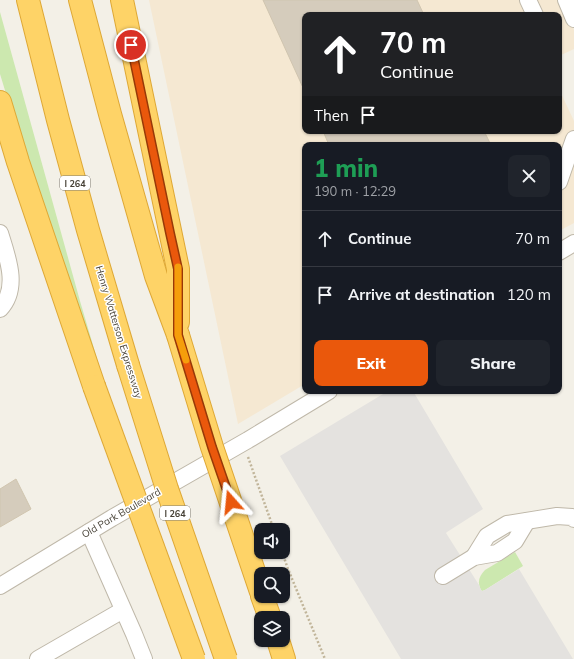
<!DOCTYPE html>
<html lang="en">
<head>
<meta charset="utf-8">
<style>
  :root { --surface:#171b24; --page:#20242c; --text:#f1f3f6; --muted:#9ea1a6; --line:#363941; --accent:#ea580c }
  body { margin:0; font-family:Mulish,sans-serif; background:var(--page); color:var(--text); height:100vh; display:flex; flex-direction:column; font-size:15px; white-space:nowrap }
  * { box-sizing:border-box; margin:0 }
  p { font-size:13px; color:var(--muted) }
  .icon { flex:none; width:22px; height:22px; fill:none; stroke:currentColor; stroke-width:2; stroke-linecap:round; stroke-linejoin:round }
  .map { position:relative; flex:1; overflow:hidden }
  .drawer { position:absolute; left:302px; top:142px; width:260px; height:252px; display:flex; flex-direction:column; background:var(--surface); border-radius:8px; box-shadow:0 1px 3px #0004 }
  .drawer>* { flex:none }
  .hud { position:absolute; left:302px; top:12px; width:260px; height:122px; border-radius:8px; box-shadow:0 1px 3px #0004; background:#202124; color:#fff; overflow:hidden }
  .fabs { position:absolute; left:254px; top:523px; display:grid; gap:8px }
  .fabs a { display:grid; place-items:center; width:36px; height:36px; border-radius:8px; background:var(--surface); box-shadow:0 1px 3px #0004; font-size:20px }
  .pin { position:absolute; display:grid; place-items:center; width:34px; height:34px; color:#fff; margin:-17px; border:2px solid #fff; border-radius:50%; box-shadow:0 1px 4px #0007 }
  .me { position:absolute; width:44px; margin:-22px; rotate:342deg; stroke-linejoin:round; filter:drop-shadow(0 0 3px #0008) }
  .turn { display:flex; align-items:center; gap:14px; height:84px; padding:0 12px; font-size:18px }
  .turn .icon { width:52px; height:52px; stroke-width:2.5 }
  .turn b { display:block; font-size:28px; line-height:34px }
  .then { display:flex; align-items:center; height:38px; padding:0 12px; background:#0003; gap:8px; font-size:15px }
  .round { display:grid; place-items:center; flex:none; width:42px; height:42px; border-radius:8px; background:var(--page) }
  .head { display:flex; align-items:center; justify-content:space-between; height:68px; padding:0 12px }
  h1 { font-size:24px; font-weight:800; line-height:30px; color:#1e9e55 }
  .cta { display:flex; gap:8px; margin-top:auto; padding:8px 12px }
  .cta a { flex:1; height:46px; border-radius:8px; background:var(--accent); color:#fff; font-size:16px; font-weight:800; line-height:46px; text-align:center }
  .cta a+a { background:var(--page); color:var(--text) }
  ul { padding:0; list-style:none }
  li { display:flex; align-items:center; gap:12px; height:56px; padding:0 12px; border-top:1px solid var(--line) }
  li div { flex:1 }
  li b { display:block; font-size:15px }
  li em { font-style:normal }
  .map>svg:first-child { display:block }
  .commercial { fill:#f5e8d2 }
  .green { fill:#cce8af }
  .parking { fill:#e4e2df }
  .building { fill:#d5ccbc; stroke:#d0c5af }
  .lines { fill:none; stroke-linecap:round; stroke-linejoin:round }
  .minor-casing { stroke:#bfb8a9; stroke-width:18 }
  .highway-casing { stroke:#dea836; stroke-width:24 }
  .path { stroke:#c1b59a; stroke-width:2.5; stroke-dasharray:2 2; stroke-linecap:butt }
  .minor { stroke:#fff; stroke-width:16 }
  .highway { stroke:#fed367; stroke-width:22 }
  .highway-bridge-casing { stroke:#dea836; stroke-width:24; stroke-linecap:butt }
  .highway-bridge { stroke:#fed367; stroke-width:22 }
  .route-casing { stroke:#983908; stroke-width:10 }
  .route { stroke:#ea580c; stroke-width:7 }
  .slow { stroke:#f59e0b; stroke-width:7 }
  .labels { text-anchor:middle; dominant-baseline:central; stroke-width:3; stroke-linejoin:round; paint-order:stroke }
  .shield { fill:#fff; stroke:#7e7a72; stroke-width:1 }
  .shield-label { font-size:9px; font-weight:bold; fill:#474136 }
  .street-label { font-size:10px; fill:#474136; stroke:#fff }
</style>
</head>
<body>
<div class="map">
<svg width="574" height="659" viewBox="0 0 574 659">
  <rect width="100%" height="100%" fill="#f3f0e7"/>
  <polygon class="commercial" points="149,0 561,0 574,30 574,49 559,56 559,15 305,15 305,131 559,131 559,89 574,121 574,223 559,231 559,145 305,145 305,384 238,424"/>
  <g class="green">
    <polygon points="0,12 80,301 103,379 33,182 0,74"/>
    <path d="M515,552L523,566L485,590L482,591L481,590C477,582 479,576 485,570Z"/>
  </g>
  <polygon class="parking" points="388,391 413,391 483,509 447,532 446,533 479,585 481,590 482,591 485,590 519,569 573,659 401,659 280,456"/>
  <g class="building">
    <polygon points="263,0 417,0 424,15 305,15 305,92"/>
    <polygon points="323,131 484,131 491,145 329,145"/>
    <polygon points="16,479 31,509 0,527 0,489"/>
  </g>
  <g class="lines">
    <defs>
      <g id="minor">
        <polyline points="528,0 535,15"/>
        <polyline points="566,0 574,19"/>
        <polyline points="559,182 574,139"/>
        <path d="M0,233C7,256 20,288 0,309"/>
        <polyline points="559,252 574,243"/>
        <polyline points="89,532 134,634 144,659"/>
        <polyline points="474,557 487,536 507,524 557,516 572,517 574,519"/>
        <polyline points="443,576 474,557 497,553 515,541 527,521"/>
        <polyline points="0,586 112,518 248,440 329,391"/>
        <polyline points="38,659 123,610"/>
      </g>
      <g id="highway">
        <polyline points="28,0 58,120 88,230 128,365"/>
        <polyline points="80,0 110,114 156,276 178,335"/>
        <polyline points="122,0 178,269 178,322"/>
        <polyline points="0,102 18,162 94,386"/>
        <polyline points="262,596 270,618"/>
        <polyline points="278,640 284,659"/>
      </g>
    </defs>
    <use href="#minor" class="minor-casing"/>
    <use href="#highway" class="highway-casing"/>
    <g class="path">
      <polyline points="248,457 274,530"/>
      <polyline points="282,552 288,569 325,659"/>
    </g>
    <use href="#minor" class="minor"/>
    <use href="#highway" class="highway"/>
    <defs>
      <g id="highway-bridge">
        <polyline points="178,335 212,447 261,592"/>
        <polyline points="128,365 167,489 226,659"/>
        <polyline points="94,386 194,659"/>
      </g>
    </defs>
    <use href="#highway-bridge" class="highway-bridge-casing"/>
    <use href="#highway-bridge" class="highway-bridge"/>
  </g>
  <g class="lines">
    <defs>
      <polyline id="route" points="131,45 170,233 178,269 178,335 212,447 231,502"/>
    </defs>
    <use href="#route" class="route-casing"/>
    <use href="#route" class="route"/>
    <polyline class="slow" points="178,267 178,335 186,360"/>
  </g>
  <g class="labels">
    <g class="shield">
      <rect x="60" y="176" width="30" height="14" rx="3"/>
      <rect x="160" y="506" width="30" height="14" rx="3"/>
    </g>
    <g class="shield-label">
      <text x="75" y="183">I 264</text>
      <text x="175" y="513">I 264</text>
    </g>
    <g class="street-label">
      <text transform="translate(119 332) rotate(73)">Henry Watterson Expressway</text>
      <text transform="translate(121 513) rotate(-30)">Old Park Boulevard</text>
    </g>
  </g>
</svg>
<div class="fabs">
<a><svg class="icon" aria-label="sound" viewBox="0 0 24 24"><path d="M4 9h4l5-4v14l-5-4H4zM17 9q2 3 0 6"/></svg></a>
<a><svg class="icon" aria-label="search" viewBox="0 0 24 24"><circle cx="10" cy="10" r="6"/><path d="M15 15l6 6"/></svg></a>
<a><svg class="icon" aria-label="layers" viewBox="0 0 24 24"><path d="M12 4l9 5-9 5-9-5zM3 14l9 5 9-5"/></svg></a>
</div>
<div class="pin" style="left:131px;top:45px;background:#d93025"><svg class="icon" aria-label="arrive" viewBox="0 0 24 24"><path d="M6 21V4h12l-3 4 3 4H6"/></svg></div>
<svg class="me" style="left:231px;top:502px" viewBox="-20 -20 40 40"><path d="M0-17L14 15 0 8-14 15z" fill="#ea580c" stroke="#fff" stroke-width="4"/></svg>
<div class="hud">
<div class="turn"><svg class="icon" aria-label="ahead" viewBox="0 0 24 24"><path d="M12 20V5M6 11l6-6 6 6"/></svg><div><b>70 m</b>Continue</div></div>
<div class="then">Then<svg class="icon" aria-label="arrive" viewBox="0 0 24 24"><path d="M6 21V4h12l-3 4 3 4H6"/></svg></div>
</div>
<section class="drawer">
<div class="head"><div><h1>1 min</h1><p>190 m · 12:29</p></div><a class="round"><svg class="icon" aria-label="close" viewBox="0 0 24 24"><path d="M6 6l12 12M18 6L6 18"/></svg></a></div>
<ul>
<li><svg class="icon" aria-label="ahead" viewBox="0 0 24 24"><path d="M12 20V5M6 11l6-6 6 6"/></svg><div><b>Continue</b></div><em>70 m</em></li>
<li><svg class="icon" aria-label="arrive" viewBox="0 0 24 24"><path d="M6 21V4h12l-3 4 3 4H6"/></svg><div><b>Arrive at destination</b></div><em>120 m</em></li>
</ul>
<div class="cta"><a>Exit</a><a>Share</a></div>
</section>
</div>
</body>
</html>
